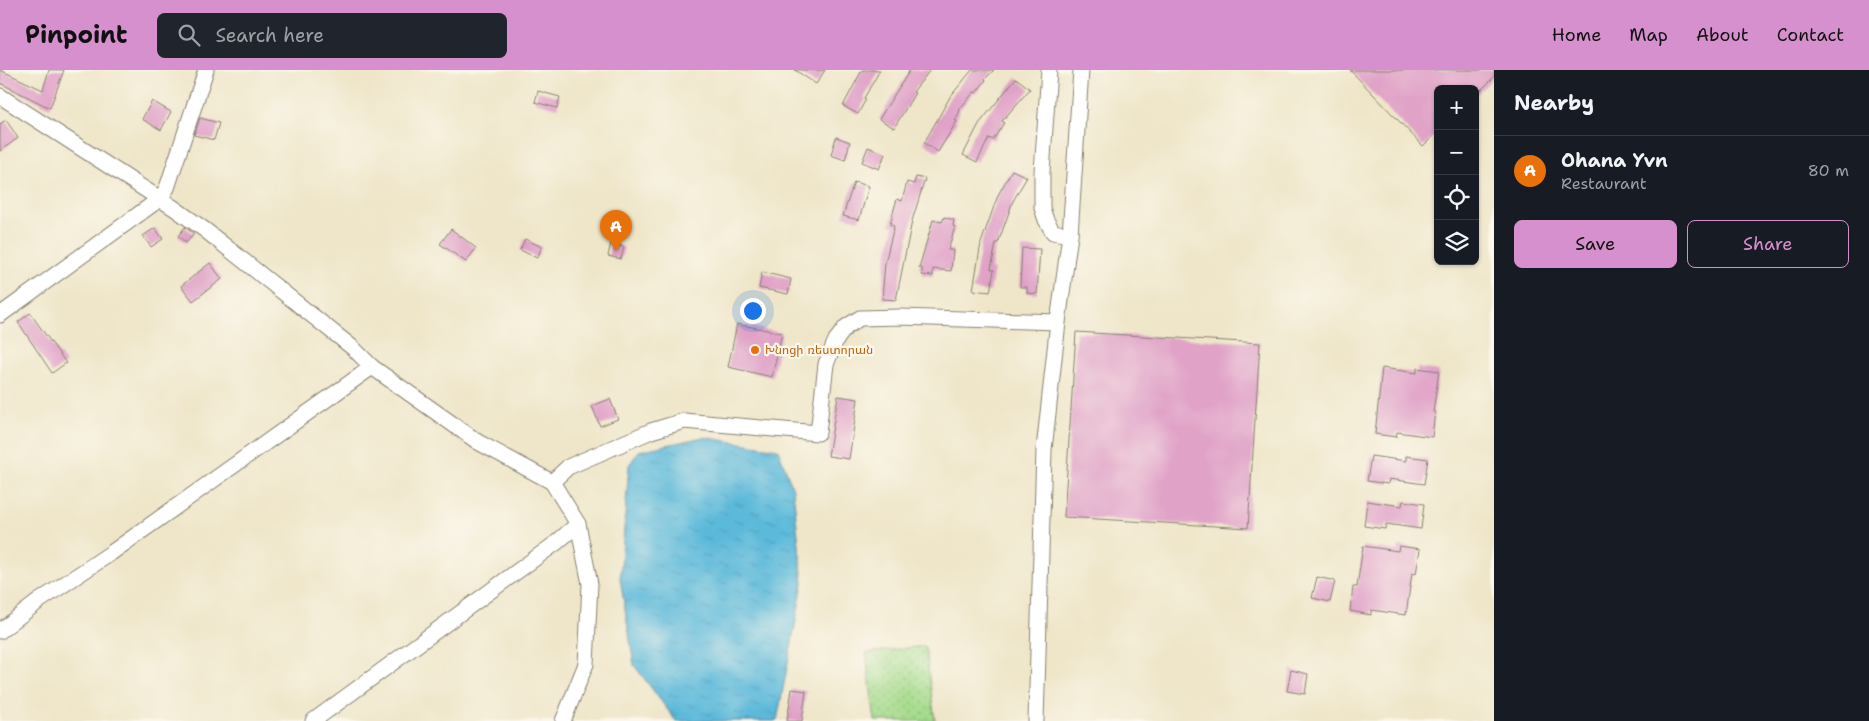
<!DOCTYPE html>
<html lang="en">
<head>
<meta charset="utf-8">
<style>
	body { margin:0; font-family:"Shantell Sans","Noto Sans Armenian",sans-serif; background:#20242c; color:#f1f3f6 }
	.controls { position:absolute; right:15px; top:15px; display:grid; overflow:hidden; border-radius:8px; box-shadow:0 1px 4px #0004 }
	.controls button { width:45px; height:45px; display:grid; place-items:center; padding:0; border:0; border-bottom:1px solid #363941; background:#171b24; color:#f1f3f6; font:25px sans-serif }
	.you { position:absolute; left:752px; top:240px; width:18px; height:18px; margin:-12px; border:4px solid #fff; border-radius:50%; background:#1a73e8; box-shadow:0 0 0 8px #1a73e833 }
	.badge { display:grid; place-items:center; width:32px; height:32px; border-radius:50%; background:#d690ce; color:#fff; font-size:16px; font-weight:700 }
	.pin { position:absolute; translate:-50% -41px; filter:drop-shadow(0 1px 2px #0008) }
	.pin::after { content:''; position:absolute; top:26px; width:18px; height:15px; background:inherit; clip-path:polygon(0 0,100% 0,50% 100%) }
	.list { margin:0; padding:0; list-style:none }
	h2 { display:flex; justify-content:space-between; align-items:center; height:65px; margin:0; padding:0 20px; font-size:21px }
	h2 small { font-size:16px; font-weight:400; color:#9ea1a6 }
	.list li { display:grid; grid-template-columns:32px 1fr auto; gap:15px; align-items:center; box-sizing:border-box; height:70px; padding:0 20px; border-top:1px solid #363941 }
	.list b { display:block; font-size:19px; white-space:nowrap }
	.list p { margin:0; font-size:16px; white-space:nowrap; color:#9ea1a6 }
	.list em { font-size:16px; font-style:normal; color:#9ea1a6 }
	.actions { display:flex; gap:10px; padding:15px 20px }
	.actions a { flex:1; padding:11px 0; border:1px solid #d690ce; border-radius:8px; text-align:center; font-size:18px; color:#d690ce }
	.actions .main { background:#d690ce; color:#111 }
	.icon { flex:none; width:28px; height:28px; fill:none; stroke:currentColor; stroke-width:2; stroke-linecap:round; stroke-linejoin:round }
	.map { position:relative; flex:none; width:1494px; height:651px; overflow:hidden }
	header { display:flex; align-items:center; gap:30px; box-sizing:border-box; height:70px; padding:0 25px; background:#d690ce; color:#111 }
	header strong { font-size:24px }
	nav { display:flex; gap:28px; margin-inline-start:auto; font-size:18px }
	.search { width:350px; height:45px; background:#20242c; display:flex; align-items:center; gap:12px; box-sizing:border-box; padding:0 18px; border-radius:8px; color:#9ea1a6; font-size:19px }
	main { display:flex }
	aside { flex:1; background:#171b24 }
	.map>svg:first-child { display:block }
	.green { fill:url(#green-dots); stroke:#607c54 }
	.water { fill:url(#water-ripples); stroke:#3c6a7b }
	.building { fill:#e0a2c7 }
	.lines { fill:none; stroke-linecap:round; stroke-linejoin:round }
	.minor-casing { stroke:#868172; stroke-width:17 }
	.minor { stroke:#fff; stroke-width:15 }
	.food-dot { fill:#e8710a; stroke:#fbf7ec; stroke-width:2 }
	.labels { text-anchor:middle; stroke-width:4.5; stroke-linejoin:round; paint-order:stroke }
	.food-label { font-size:12px; fill:#c56008; stroke:#fbf7ec; text-anchor:start }
</style>
</head>
<body>
<header>
<strong>Pinpoint</strong>
<div class="search"><svg class="icon" aria-label="search" viewBox="0 0 24 24"><circle cx="10" cy="10" r="6"/><path d="M15 15l6 6"/></svg>Search here</div>
<nav><a>Home</a><a>Map</a><a>About</a><a>Contact</a></nav>
</header>
<main>
<div class="map">
<svg width="1494" height="651" viewBox="0 0 1494 651">
	<defs>
		<pattern id="green-dots" width="8" height="8" patternUnits="userSpaceOnUse" patternTransform="scale(1.25)"><rect width="8" height="8" fill="#a5db8c"/><path d="M2 2h.1M6 6h.1" fill="none" stroke="#8dbb78" stroke-width="1.8" stroke-linecap="round"/></pattern>
		<pattern id="water-ripples" width="26" height="14" patternUnits="userSpaceOnUse" patternTransform="scale(1.25)"><rect width="26" height="14" fill="#5cb9da"/><path d="M2 4q2-2 4 0t4 0M15 11q2-2 4 0t4 0" fill="none" stroke="#4f9eba"/></pattern>
	</defs>
	<rect width="100%" height="100%" fill="#fbf7ec"/>
	<filter id="ink" filterUnits="userSpaceOnUse"><feTurbulence type="fractalNoise" baseFrequency=".02" numOctaves="2"/><feDisplacementMap in="SourceGraphic" scale="10" xChannelSelector="R" yChannelSelector="G"/><feConvolveMatrix kernelMatrix="1 2 1 2 8 2 1 2 1" color-interpolation-filters="sRGB"/></filter>
	<filter id="wash" filterUnits="userSpaceOnUse"><feTurbulence type="fractalNoise" baseFrequency=".0096" numOctaves="4" result="noise"/><feDisplacementMap in="SourceGraphic" scale="20" xChannelSelector="R" yChannelSelector="G"/><feGaussianBlur stdDeviation="1.12" result="paint"/><feColorMatrix in="noise" values="0 0 0 0 0 0 0 0 0 0 0 0 0 0 0 0 0 1.4 0 .05"/><feComposite in="paint" operator="in"/></filter>
	<g filter="url(#wash)">
		<rect width="100%" height="100%" fill="#efe6c9"/>
		<!-- green -->
		<path class="green" d="M 925,576 L 935,651 L 875,651 L 866,583 Z"/>
		<!-- water -->
		<path class="water" d="M 703,367 L 778,379 L 793,419 L 803,513 L 777,651 L 676,651 L 634,595 L 620,509 L 629,395 L 639,381 Z"/>
		<g id="blocks">
			<!-- building -->
			<g class="building">
				<path d="M 0,0 L 43,20 L 49,0 L 64,0 L 50,38 L 0,13 Z"/>
				<path d="M 795,0 L 825,0 L 816,14 Z"/>
				<path d="M 862,0 L 880,0 L 864,28 L 866,29 L 858,44 L 843,36 Z"/>
				<path d="M 910,0 L 930,0 L 913,22 L 915,23 L 894,58 L 879,49 Z"/>
				<path d="M 972,0 L 994,0 L 985,9 L 986,10 L 976,23 L 974,22 L 959,40 L 960,41 L 955,50 L 957,51 L 938,82 L 924,73 L 950,27 Z"/>
				<path d="M 1350,0 L 1494,0 L 1494,7 L 1475,26 L 1475,19 L 1438,19 L 1438,62 L 1423,76 Z"/>
				<path d="M 1016,8 L 1030,19 L 1002,51 L 1004,53 L 993,70 L 989,68 L 977,92 L 963,85 L 979,54 Z"/>
				<path d="M 538,21 L 560,27 L 557,38 L 535,32 Z"/>
				<path d="M 152,31 L 171,42 L 161,60 L 142,49 Z"/>
				<path d="M 200,48 L 219,53 L 214,70 L 194,65 Z"/>
				<path d="M 6,50 L 18,68 L 0,81 L 0,54 Z"/>
				<path d="M 836,67 L 850,72 L 845,90 L 831,85 Z"/>
				<path d="M 868,77 L 885,84 L 879,99 L 862,92 Z"/>
				<path d="M 1012,100 L 1027,107 L 1013,131 L 998,173 L 996,173 L 991,199 L 994,200 L 990,222 L 973,220 L 981,173 L 998,125 Z"/>
				<path d="M 916,107 L 925,109 L 912,151 L 896,230 L 882,229 L 885,193 L 894,156 L 890,155 L 894,139 L 897,129 L 902,131 L 907,112 L 914,114 Z"/>
				<path d="M 854,112 L 869,116 L 859,150 L 843,146 Z"/>
				<path d="M 944,147 L 954,150 L 953,156 L 955,157 L 948,180 L 953,180 L 951,201 L 933,199 L 933,206 L 922,205 L 922,198 L 919,198 L 933,150 L 942,152 Z"/>
				<path d="M 185,157 L 194,164 L 186,173 L 178,166 Z"/>
				<path d="M 155,158 L 163,169 L 151,177 L 143,166 Z"/>
				<path d="M 451,159 L 476,178 L 466,192 L 440,174 Z"/>
				<path d="M 525,169 L 542,177 L 537,188 L 520,180 Z"/>
				<path d="M 611,173 L 624,177 L 621,189 L 608,186 Z"/>
				<path d="M 1022,178 L 1040,179 L 1037,224 L 1027,223 L 1027,217 L 1020,217 Z"/>
				<path d="M 210,193 L 222,209 L 193,231 L 181,216 Z"/>
				<path d="M 762,202 L 791,209 L 788,224 L 759,218 Z"/>
				<path d="M 30,243 L 66,293 L 52,303 L 18,252 Z"/>
				<path d="M 737,254 L 782,263 L 772,307 L 728,297 Z"/>
				<path d="M 1076,262 L 1260,273 L 1248,458 L 1064,447 Z"/>
				<path d="M 1382,298 L 1417,303 L 1417,298 L 1439,301 L 1433,342 L 1435,342 L 1432,367 L 1397,362 L 1396,367 L 1375,364 Z"/>
				<path d="M 838,326 L 858,329 L 849,389 L 828,386 Z"/>
				<path d="M 610,329 L 618,349 L 600,356 L 592,336 Z"/>
				<path d="M 1371,386 L 1406,391 L 1406,386 L 1428,389 L 1424,414 L 1389,409 L 1388,414 L 1367,411 Z"/>
				<path d="M 1367,431 L 1402,436 L 1403,431 L 1424,434 L 1421,459 L 1386,454 L 1385,459 L 1364,456 Z"/>
				<path d="M 1363,476 L 1398,481 L 1399,476 L 1420,479 L 1416,504 L 1412,503 L 1406,545 L 1371,540 L 1371,545 L 1350,541 L 1353,517 L 1357,517 Z"/>
				<path d="M 1317,507 L 1335,511 L 1330,532 L 1312,528 Z"/>
				<path d="M 1291,600 L 1308,604 L 1305,624 L 1287,621 Z"/>
				<path d="M 792,619 L 806,621 L 802,651 L 787,651 Z"/>
			</g>
		</g>
	</g>
	<g filter="url(#ink)">
		<use href="#blocks" fill-opacity="0" stroke="#868172" stroke-width="1"/>
		<g class="lines">
			<!-- minor casing -->
			<g class="minor-casing">
				<g id="minor">
					<path d="M 1049,0 L 1042,102 L 1042,138 L 1046,150 L 1053,162 L 1070,165"/>
					<path d="M 0,26 L 174,138 L 205,160 L 353,278 L 372,297 L 478,372 L 552,412 L 578,454 L 590,514 L 586,594 L 563,651"/>
					<path d="M 0,245 L 161,128 L 167,118 L 206,0"/>
					<path d="M 552,412 L 568,397 L 651,361 L 684,351 L 818,363 L 826,294 L 836,270 L 846,257 L 860,248 L 900,247 L 1058,252"/>
					<path d="M 0,561 L 39,531 L 111,483 L 372,297"/>
					<path d="M 313,651 L 556,473 L 578,454"/>
					<path d="M 1036,651 L 1044,380 L 1058,252 L 1070,165 L 1081,0"/>
				</g>
			</g>
			<!-- minor -->
			<use href="#minor" class="minor"/>
		</g>
	</g>
	<!-- markers -->
	<circle class="food-dot" cx="755" cy="280" r="5"/>
	<g class="labels">
		<!-- food labels -->
		<g class="food-label">
			<text x="765" y="284">Խնոցի ռեստորան</text>
		</g>
	</g>
</svg>
<div class="controls">
<button>+</button>
<button>−</button>
<button><svg class="icon" aria-label="locate" viewBox="0 0 24 24"><circle cx="12" cy="12" r="6"/><path d="M12 2v4M12 18v4M2 12h4M18 12h4"/></svg></button>
<button><svg class="icon" aria-label="layers" viewBox="0 0 24 24"><path d="M12 4l9 5-9 5-9-5zM3 14l9 5 9-5"/></svg></button>
</div>
<div class="you"></div>
<div class="pin badge" style="left:616px;top:181px;background:#e8710a">A</div>
</div>
<aside>
<h2>Nearby<small></small></h2>
<ul class="list">
<li><span class="badge" style="background:#e8710a">A</span><div><b>Ohana Yvn</b><p>Restaurant</p></div><em>80 m</em></li>
</ul>
<div class="actions"><a class="main">Save</a><a>Share</a></div>
</aside>
</main>
</body>
</html>
